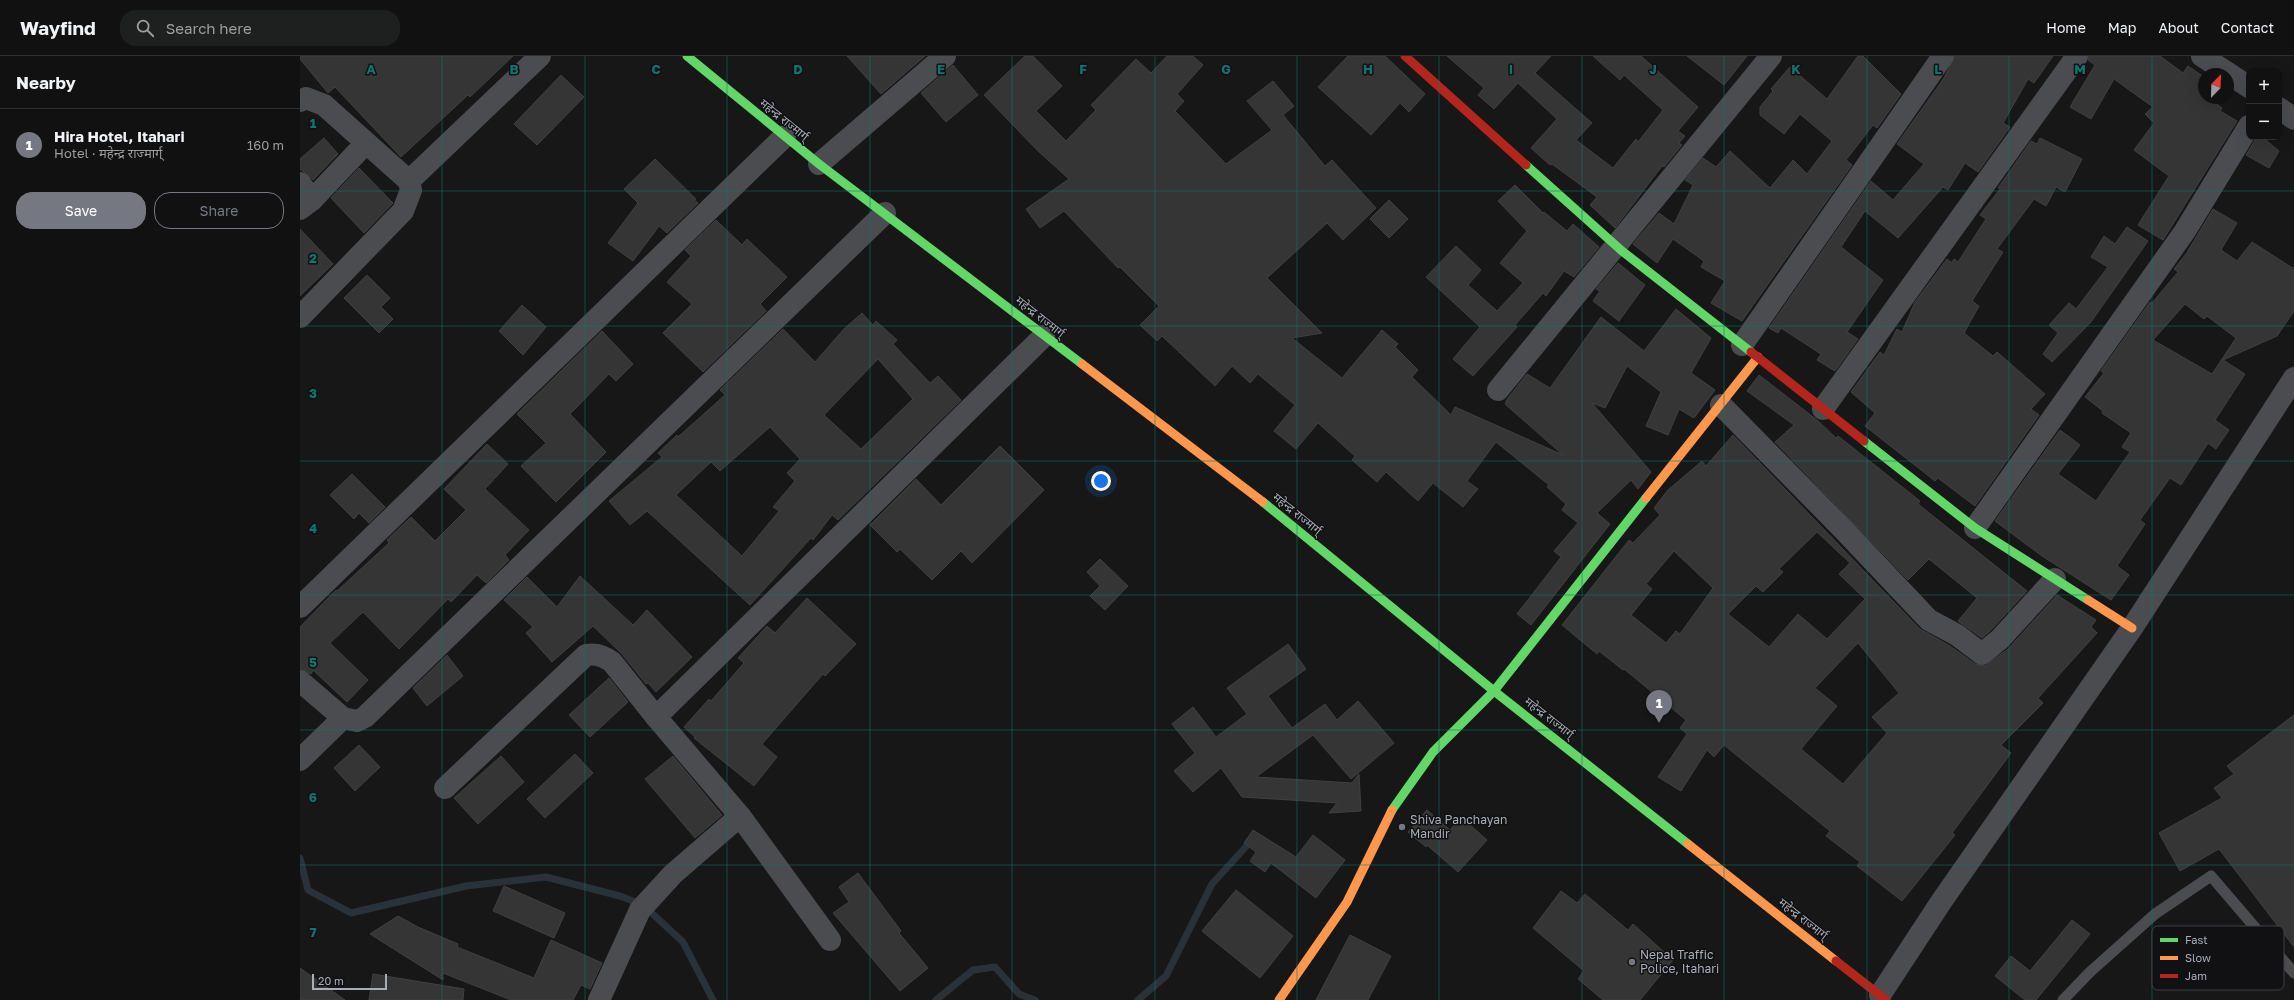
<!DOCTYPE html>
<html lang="en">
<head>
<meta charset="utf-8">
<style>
	body { margin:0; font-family:"Golos Text","Noto Sans Devanagari",sans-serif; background:#1e1f1f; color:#f1f3f6 }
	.controls { position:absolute; right:12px; top:12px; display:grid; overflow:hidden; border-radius:8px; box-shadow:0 4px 16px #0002 }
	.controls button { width:36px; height:36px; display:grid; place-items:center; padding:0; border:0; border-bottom:1px solid #303131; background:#111; color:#f1f3f6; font:20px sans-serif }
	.compass { position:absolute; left:1898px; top:12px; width:36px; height:36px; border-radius:50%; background:#111; box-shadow:0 4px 16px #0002; rotate:23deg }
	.scale { position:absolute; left:12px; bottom:10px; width:75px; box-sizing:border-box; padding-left:4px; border:2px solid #a8adb8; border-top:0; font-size:11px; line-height:14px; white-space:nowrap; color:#a8adb8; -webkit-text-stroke:3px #111113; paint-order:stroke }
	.you { position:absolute; left:801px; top:425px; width:14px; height:14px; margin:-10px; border:3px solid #fff; border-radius:50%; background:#1a73e8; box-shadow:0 0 0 6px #1a73e833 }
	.badge { display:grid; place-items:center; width:26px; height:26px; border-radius:50%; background:#757880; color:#fff; font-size:13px; font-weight:700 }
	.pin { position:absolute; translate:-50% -33px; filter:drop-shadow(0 1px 2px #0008) }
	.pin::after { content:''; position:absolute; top:21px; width:14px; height:12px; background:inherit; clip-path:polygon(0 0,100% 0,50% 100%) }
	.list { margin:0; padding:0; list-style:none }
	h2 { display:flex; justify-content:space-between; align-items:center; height:52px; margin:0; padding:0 16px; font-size:17px }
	h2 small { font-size:13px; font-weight:400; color:#9c9d9f }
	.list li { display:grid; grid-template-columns:26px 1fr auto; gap:12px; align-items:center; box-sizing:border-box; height:72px; padding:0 16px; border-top:1px solid #303131 }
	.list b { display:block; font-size:15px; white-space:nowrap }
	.list p { margin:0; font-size:13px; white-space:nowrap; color:#9c9d9f }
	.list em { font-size:13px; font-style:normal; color:#9c9d9f }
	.actions { display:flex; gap:8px; padding:12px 16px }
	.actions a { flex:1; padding:9px 0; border:1px solid #757880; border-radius:16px; text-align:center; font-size:14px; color:#757880 }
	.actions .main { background:#757880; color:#fff }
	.icon { flex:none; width:22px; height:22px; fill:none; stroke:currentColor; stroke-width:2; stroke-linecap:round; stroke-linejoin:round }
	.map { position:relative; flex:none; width:1994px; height:944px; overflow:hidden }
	header { display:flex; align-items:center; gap:24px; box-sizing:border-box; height:56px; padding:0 20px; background:#111; border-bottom:1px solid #303131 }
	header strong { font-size:19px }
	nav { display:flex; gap:22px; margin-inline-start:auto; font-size:14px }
	.search { width:280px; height:36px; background:#1e1f1f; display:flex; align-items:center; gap:10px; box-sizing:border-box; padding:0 14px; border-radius:16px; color:#9c9d9f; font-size:15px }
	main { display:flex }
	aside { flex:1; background:#111 }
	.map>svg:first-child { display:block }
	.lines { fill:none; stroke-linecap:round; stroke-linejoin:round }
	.stream { stroke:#2a3239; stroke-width:7 }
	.building { fill:#353536; stroke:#3f4043; fill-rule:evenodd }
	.lane { stroke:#4b4c50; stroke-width:11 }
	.street { stroke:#4b4c50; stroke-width:22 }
	.fast { stroke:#63d668; stroke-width:9 }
	.slow { stroke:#ff974d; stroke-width:9 }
	.jam { stroke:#b3261e; stroke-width:9 }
	.grid { fill:none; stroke:#0f766e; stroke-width:1; stroke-opacity:0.55 }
	.poi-dot { fill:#757880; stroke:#111113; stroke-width:1.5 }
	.labels { text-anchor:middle; stroke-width:3; stroke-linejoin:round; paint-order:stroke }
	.street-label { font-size:12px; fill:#a8adb8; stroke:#111113 }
	.poi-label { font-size:12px; fill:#a8adb8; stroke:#111113; text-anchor:start }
	.key { fill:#111113; stroke:#3e4045; stroke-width:1 }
	.key-label { font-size:11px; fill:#a8adb8 }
	.grid-label { font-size:13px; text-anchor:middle; font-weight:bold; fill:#0f766e; stroke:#111113; stroke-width:3; stroke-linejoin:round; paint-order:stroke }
</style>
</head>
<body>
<header>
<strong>Wayfind</strong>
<div class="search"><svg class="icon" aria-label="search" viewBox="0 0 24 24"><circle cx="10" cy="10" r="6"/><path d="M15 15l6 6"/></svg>Search here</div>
<nav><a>Home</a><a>Map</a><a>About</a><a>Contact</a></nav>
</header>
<main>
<aside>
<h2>Nearby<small></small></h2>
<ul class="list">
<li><span class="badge">1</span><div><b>Hira Hotel, Itahari</b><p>Hotel · महेन्द्र राज्मार्ग्</p></div><em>160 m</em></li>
</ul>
<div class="actions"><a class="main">Save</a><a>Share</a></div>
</aside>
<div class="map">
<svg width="1994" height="944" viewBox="0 0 1994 944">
	<rect width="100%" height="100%" fill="#171717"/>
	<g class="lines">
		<!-- stream -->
		<g class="stream">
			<path d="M 0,802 L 8,834 L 51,857 L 166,830 L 246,821 L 320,840 L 343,849 L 383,886 L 413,944"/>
			<path d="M 636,944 L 673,914 L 695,911 L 719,938 L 735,944"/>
			<path d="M 838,944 L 866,920 L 912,828 L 952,784"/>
		</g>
	</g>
	<!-- building -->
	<g class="building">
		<path d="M 0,0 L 213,0 L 170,41 L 168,39 L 101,101 L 35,31 L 28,37 L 0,3 Z"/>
		<path d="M 547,0 L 625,0 L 581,38 Z"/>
		<path d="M 725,0 L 733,0 L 762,30 L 736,55 L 766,85 L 796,54 L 791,49 L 836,3 L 851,17 L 867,0 L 893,0 L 903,9 L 877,38 L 884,45 L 875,55 L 926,108 L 972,74 L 947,45 L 973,25 L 994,50 L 983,59 L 1025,110 L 1032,104 L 1076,152 L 1043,184 L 1027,167 L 967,222 L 1022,277 L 992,282 L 1042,322 L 1082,274 L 1098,288 L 1095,291 L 1118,314 L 1112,321 L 1151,359 L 1155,351 L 1263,399 L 1205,348 L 1208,342 L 1227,318 L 1250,332 L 1301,261 L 1344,295 L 1376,253 L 1411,282 L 1391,317 L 1415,334 L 1394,362 L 1379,353 L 1368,379 L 1346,370 L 1361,336 L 1327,310 L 1305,352 L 1292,347 L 1351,416 L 1338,433 L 1331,424 L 1297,457 L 1310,468 L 1231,569 L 1217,558 L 1261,501 L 1254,495 L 1278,467 L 1262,454 L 1266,448 L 1247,431 L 1249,429 L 1196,386 L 1167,425 L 1178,433 L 1163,451 L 1133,427 L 1118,445 L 1086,416 L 1077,426 L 1052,404 L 1055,400 L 1018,367 L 996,393 L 974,375 L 995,349 L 958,318 L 950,327 L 932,310 L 915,330 L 862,280 L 857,285 L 840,269 L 859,250 L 820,211 L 818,212 L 764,155 L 740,172 L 726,153 L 769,123 L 738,95 L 684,39 Z"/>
		<path d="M 1048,0 L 1085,0 L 1125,38 L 1109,56 L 1100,47 L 1071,79 L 1018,31 Z"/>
		<path d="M 1147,0 L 1251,0 L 1235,17 L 1292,67 L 1276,84 L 1313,112 L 1336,83 L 1338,86 L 1363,54 L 1324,19 L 1320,24 L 1293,0 L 1341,0 L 1398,51 L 1378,75 L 1385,80 L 1379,87 L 1382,89 L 1364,111 L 1362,110 L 1315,172 L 1290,149 L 1297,141 L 1252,108 L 1250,109 L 1231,92 L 1257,63 L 1218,27 L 1194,53 L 1178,39 L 1184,32 Z"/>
		<path d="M 1387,0 L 1447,0 L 1424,29 Z"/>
		<path d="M 1558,0 L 1563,0 L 1601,38 L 1577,72 L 1573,69 L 1546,104 L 1552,109 L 1442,265 L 1411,247 L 1425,225 L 1401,211 L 1404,205 L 1373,183 L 1357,207 L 1333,188 L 1359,157 L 1374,168 L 1393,129 L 1385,124 L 1403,102 L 1416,111 L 1430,95 L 1470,132 L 1493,104 L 1507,118 L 1532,85 L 1500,58 L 1484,78 L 1460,59 L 1460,51 L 1473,35 L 1471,33 L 1490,11 L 1527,43 Z"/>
		<path d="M 1655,0 L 1753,0 L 1734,27 L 1728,23 L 1703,67 L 1710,71 L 1678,116 L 1665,107 L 1648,134 L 1643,131 L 1598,182 L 1565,155 L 1541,191 L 1583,224 L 1547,276 L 1558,283 L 1535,315 L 1517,304 L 1521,298 L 1481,272 L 1478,277 L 1469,272 L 1571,125 L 1593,144 L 1624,108 L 1597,88 L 1644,22 Z"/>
		<path d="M 1789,0 L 1860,0 L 1883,17 L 1888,10 L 1904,21 L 1904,42 L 1908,42 L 1922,52 L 1920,55 L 1937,65 L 1863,184 L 1838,169 L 1869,120 L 1834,94 L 1854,67 L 1845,58 L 1853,51 L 1814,23 L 1791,63 L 1770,51 L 1795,9 L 1788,4 Z"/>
		<path d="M 653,9 L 678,39 L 646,66 L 621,37 Z"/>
		<path d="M 261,19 L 284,41 L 237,89 L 214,68 Z"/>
		<path d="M 1957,81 L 1962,81 L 1979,95 L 1969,112 L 1946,99 Z"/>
		<path d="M 24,82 L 38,98 L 13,124 L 0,113 L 0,103 Z"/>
		<path d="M 1740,82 L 1782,103 L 1765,136 L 1756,131 L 1746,150 L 1734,143 L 1697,193 L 1703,196 L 1672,245 L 1679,250 L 1664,277 L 1693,300 L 1697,296 L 1745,338 L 1731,353 L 1739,359 L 1675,450 L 1638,422 L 1635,425 L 1565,370 L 1575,357 L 1551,336 L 1580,296 L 1584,299 L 1597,273 L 1602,276 L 1615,246 L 1647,203 L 1652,207 L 1654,203 L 1658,206 L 1686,163 L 1680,159 L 1700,133 L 1698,132 L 1731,85 L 1737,88 Z"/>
		<path d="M 355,103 L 396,143 L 394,144 L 398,147 L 367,177 L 359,170 L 333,205 L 308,187 L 338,147 L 324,133 Z"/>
		<path d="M 59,112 L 93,147 L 64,177 L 31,142 Z"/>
		<path d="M 1215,129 L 1243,157 L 1244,156 L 1267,175 L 1273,168 L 1299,191 L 1274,221 L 1264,215 L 1246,240 L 1243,237 L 1215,269 L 1217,271 L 1173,320 L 1153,303 L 1180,271 L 1126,221 L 1156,190 L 1181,214 L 1168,229 L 1197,255 L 1223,227 L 1200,207 L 1227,175 L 1198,145 Z"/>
		<path d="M 1089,144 L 1108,163 L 1089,182 L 1070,163 Z"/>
		<path d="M 1913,153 L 1937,167 L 1921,194 L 1937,205 L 1952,186 L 1994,213 L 1994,255 L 1977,280 L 1923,304 L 1945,318 L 1915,364 L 1929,374 L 1916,393 L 1908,387 L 1881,429 L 1870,422 L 1840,464 L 1845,468 L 1817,510 L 1829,519 L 1811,544 L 1742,500 L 1695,465 L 1760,374 L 1780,389 L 1758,418 L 1796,445 L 1830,396 L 1822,391 L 1831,377 L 1802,357 L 1803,355 L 1785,341 L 1804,317 L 1801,315 L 1850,246 L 1852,247 L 1878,216 L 1874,213 L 1886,198 ZM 1885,248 L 1904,263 L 1907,260 L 1936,282 L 1912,318 L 1853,284 Z"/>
		<path d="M 416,164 L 442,189 L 447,183 L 487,221 L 460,248 L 466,255 L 403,316 L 363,277 L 392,248 L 367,226 L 391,200 L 385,194 Z"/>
		<path d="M 1827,171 L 1848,185 L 1791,266 L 1752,306 L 1743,298 L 1758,277 L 1749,269 L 1769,247 L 1776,253 L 1808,211 L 1791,201 L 1804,180 L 1815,188 Z"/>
		<path d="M 0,173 L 33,208 L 0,240 Z"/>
		<path d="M 1318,207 L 1345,229 L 1319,265 L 1293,245 L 1300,235 L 1296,233 Z"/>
		<path d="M 67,219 L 90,242 L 81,251 L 93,263 L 79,277 L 44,242 Z"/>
		<path d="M 222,249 L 246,271 L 223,299 L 199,275 Z"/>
		<path d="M 562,257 L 573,269 L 576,265 L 597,284 L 593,288 L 630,327 L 638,320 L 661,344 L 538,464 L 532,459 L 513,484 L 511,482 L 450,549 L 347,455 L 330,469 L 309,445 L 362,401 L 358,397 L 377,379 L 378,381 L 425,339 L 420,334 L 483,273 L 515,306 L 544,273 ZM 578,303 L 613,343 L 561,393 L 524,359 ZM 470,371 L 500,403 L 487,417 L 495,425 L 473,451 L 479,455 L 442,500 L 376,439 L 411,406 L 420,415 Z"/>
		<path d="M 302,275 L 333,308 L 316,325 L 309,318 L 270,358 L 306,396 L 256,446 L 221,410 L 246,387 L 217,358 Z"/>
		<path d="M 1459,319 L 1517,364 L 1536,382 L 1538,380 L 1620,445 L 1618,448 L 1727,535 L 1691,574 L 1682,582 L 1658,565 L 1677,542 L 1629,503 L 1608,524 L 1475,386 L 1494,369 L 1447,335 Z"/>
		<path d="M 1433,379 L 1620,573 L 1650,590 L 1675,608 L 1685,610 L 1708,593 L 1757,539 L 1796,564 L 1791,571 L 1797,577 L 1738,642 L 1743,647 L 1701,689 L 1711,697 L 1652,777 L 1655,779 L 1602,845 L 1557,810 L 1560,806 L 1526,780 L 1530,775 L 1424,689 L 1414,701 L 1407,694 L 1381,735 L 1358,721 L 1387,678 L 1380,672 L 1386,664 L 1324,613 L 1323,614 L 1299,595 L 1297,598 L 1262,569 L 1329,484 L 1333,487 L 1360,459 L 1354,452 L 1368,434 L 1402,405 L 1406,410 ZM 1517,476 L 1550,507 L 1539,518 L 1565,543 L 1527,583 L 1498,558 L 1469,591 L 1428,558 L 1456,530 L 1463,536 L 1483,516 L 1479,513 ZM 1374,495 L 1413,532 L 1380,578 L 1376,575 L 1366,587 L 1331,559 L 1352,533 L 1346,528 ZM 1558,587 L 1599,637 L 1572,661 L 1587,677 L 1543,728 L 1501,693 L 1537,650 L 1515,632 Z"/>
		<path d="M 187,388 L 208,408 L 185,433 L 229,474 L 205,499 L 209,504 L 186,527 L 177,519 L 151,546 L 148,543 L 99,593 L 63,556 L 30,587 L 68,624 L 47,646 L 13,614 L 11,618 L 0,613 L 0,571 L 36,534 L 37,535 L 89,487 L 87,484 L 111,461 L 135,485 L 166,454 L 144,433 Z"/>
		<path d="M 700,390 L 744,434 L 672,507 L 661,495 L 632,524 L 600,493 L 597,496 L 570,469 L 616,423 L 641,449 Z"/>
		<path d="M 52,418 L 85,451 L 69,467 L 59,457 L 54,463 L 30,439 Z"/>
		<path d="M 800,503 L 828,530 L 805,554 L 790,540 L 800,530 L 787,516 Z"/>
		<path d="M 280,520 L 333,569 L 347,554 L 392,601 L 356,636 L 348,627 L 346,628 L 322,598 L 293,570 L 252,606 L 226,577 L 233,571 L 204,544 L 227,521 L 257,551 Z"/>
		<path d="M 507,542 L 556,588 L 525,620 L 523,618 L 462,688 L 477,701 L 454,730 L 394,682 L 395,681 L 384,671 L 409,643 L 411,645 L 444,607 L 438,602 L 467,570 L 475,577 Z"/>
		<path d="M 988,588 L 1006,613 L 968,640 L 992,672 L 1025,648 L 1037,664 L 1058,645 L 1094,687 L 1051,723 L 1013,679 L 956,721 L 1052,727 L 1059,718 L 1061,755 L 1029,757 L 1037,747 L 942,741 L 921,712 L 893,736 L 874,715 L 895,697 L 872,668 L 893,651 L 916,681 L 947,658 L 927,632 Z"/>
		<path d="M 147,599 L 163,620 L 127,650 L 113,632 Z"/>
		<path d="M 309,622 L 328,646 L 290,681 L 269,659 Z"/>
		<path d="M 1994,659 L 1994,891 L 1919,793 L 1880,815 L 1859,777 L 1922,742 L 1914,732 L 1934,718 L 1927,710 Z"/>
		<path d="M 59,689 L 80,711 L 55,735 L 34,712 Z"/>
		<path d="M 275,698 L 293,717 L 245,762 L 227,743 Z"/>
		<path d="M 201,700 L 224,726 L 178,768 L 154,742 Z"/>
		<path d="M 373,700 L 422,759 L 395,782 L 345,723 Z"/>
		<path d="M 1127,754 L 1150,774 L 1161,761 L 1187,784 L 1158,816 L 1127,789 L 1126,791 L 1108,776 Z"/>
		<path d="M 953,774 L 996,801 L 1013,779 L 1045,804 L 1016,842 L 971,807 L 965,816 L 950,805 L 956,796 L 944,787 Z"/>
		<path d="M 558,817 L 601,875 L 599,877 L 628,912 L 600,935 L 533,857 L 549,846 L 539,831 Z"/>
		<path d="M 204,830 L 265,857 L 254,882 L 193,855 Z"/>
		<path d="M 936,834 L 993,880 L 960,922 L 902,875 Z"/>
		<path d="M 1261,835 L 1277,847 L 1285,838 L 1328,874 L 1333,868 L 1373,904 L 1340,944 L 1303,944 L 1278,923 L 1284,915 L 1233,872 Z"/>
		<path d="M 98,860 L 118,871 L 158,888 L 157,891 L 234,922 L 251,884 L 302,907 L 290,933 L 281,929 L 273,944 L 211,944 L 143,917 L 143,924 L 70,878 Z"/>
		<path d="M 1772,864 L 1790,878 L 1736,944 L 1725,944 L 1695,920 L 1711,900 L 1730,915 Z"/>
		<path d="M 1050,879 L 1091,900 L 1068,944 L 1016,944 Z"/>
		<path d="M 0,912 L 45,944 L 0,944 Z"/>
		<path d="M 73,918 L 164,933 L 163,944 L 69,944 Z"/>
	</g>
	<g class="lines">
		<!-- lane -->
		<path class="lane" d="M 1763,944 L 1790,916 L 1855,858 L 1911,820 L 1994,917"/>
		<!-- street -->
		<g class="street">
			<path d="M 1902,0 L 1949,31"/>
			<path d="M 0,45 L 6,42 L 24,49 L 109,125 L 111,134 L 103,155 L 0,261"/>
			<path d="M 1979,52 L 1994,63"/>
			<path d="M 519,108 L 645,0"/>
			<path d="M 109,125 L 240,0"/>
			<path d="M 0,127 L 12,144"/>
			<path d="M 0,153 L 12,144 L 66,87"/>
			<path d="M 1442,289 L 1643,0"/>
			<path d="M 1198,334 L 1471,0"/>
			<path d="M 1421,349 L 1542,472 L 1629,564 L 1657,579 L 1682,598 L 1700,583 L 1755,523"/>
			<path d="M 1523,353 L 1777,0"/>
			<path d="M 1675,472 L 1885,175 L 1949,70"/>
			<path d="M 0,551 L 485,80"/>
			<path d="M 0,625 L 43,662 L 57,665 L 65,661 L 585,157"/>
			<path d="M 356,661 L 744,280"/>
			<path d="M 0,704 L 43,662"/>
			<path d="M 145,732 L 286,599 C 296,597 304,600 312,606 L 356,661 L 440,760 L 530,884"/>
			<path d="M 1580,939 L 1641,846 L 1832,572 L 1994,322"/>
			<path d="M 299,944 L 340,854 L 373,818 L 440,760"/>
		</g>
		<!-- fast -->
		<g class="fast">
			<path d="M 387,0 L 519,108 L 782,308"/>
			<path d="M 1226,109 L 1322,195 L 1451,296"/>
			<path d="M 1564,385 L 1675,472 L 1788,544"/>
			<path d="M 963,446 L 1194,635 L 1388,788"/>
			<path d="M 1092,754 L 1133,696 L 1194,635 L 1346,442"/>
		</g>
		<!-- slow -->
		<g class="slow">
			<path d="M 782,308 L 963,446"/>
			<path d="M 1346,442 L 1458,301"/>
			<path d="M 1788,544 L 1832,572"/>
			<path d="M 1388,788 L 1536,905"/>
			<path d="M 979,944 L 1047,846 L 1092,754"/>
		</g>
		<!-- jam -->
		<g class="jam">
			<path d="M 1105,0 L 1226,109"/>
			<path d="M 1451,296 L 1564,385"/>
			<path d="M 1536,905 L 1586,944"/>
		</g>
	</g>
	<!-- grid -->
	<path class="grid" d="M 142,0 L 142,944M 285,0 L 285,944M 427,0 L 427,944M 570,0 L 570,944M 712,0 L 712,944M 855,0 L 855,944M 997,0 L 997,944M 1139,0 L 1139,944M 1282,0 L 1282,944M 1424,0 L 1424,944M 1567,0 L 1567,944M 1709,0 L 1709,944M 1852,0 L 1852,944M 0,135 L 1994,135M 0,270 L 1994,270M 0,405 L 1994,405M 0,539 L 1994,539M 0,674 L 1994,674M 0,809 L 1994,809"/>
	<!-- markers -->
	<g class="poi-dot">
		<circle cx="1102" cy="771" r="4"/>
		<circle cx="1332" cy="906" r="4"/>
	</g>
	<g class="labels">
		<!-- street labels -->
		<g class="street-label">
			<text transform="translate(484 64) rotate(39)" y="4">महेन्द्र राज्मार्ग्</text>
			<text transform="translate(740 261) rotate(38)" y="4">महेन्द्र राज्मार्ग्</text>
			<text transform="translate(997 458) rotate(39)" y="4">महेन्द्र राज्मार्ग्</text>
			<text transform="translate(1249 662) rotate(38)" y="4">महेन्द्र राज्मार्ग्</text>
			<text transform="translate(1503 863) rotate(38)" y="4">महेन्द्र राज्मार्ग्</text>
		</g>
		<!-- poi labels -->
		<g class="poi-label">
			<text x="1110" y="768">Shiva Panchayan<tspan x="1110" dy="14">Mandir</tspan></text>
			<text x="1340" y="903">Nepal Traffic<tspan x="1340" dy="14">Police, Itahari</tspan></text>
		</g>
	</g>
	<!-- legend -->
	<rect x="1852" y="870" width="132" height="64" rx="6" class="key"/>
	<rect x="1860" y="882" width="18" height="4" fill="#63d668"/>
	<rect x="1860" y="900" width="18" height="4" fill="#ff974d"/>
	<rect x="1860" y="918" width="18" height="4" fill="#b3261e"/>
	<g class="key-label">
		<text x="1885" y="888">Fast</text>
		<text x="1885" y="906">Slow</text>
		<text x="1885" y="924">Jam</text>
	</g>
	<g class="grid-label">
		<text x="71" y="18">A</text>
		<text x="214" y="18">B</text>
		<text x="356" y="18">C</text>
		<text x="498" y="18">D</text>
		<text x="641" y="18">E</text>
		<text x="783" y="18">F</text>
		<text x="926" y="18">G</text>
		<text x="1068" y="18">H</text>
		<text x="1211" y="18">I</text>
		<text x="1353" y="18">J</text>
		<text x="1496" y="18">K</text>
		<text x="1638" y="18">L</text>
		<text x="1780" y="18">M</text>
		<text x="13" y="72">1</text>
		<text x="13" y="207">2</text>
		<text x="13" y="342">3</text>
		<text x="13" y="477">4</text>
		<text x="13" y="611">5</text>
		<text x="13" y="746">6</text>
		<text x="13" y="881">7</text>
	</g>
</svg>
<div class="controls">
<button>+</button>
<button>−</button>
</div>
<svg class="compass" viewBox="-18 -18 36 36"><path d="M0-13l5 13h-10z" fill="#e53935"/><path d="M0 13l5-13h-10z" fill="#9c9d9f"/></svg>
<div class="scale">20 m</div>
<div class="you"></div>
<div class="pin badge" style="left:1359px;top:667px">1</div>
</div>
</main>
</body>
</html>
